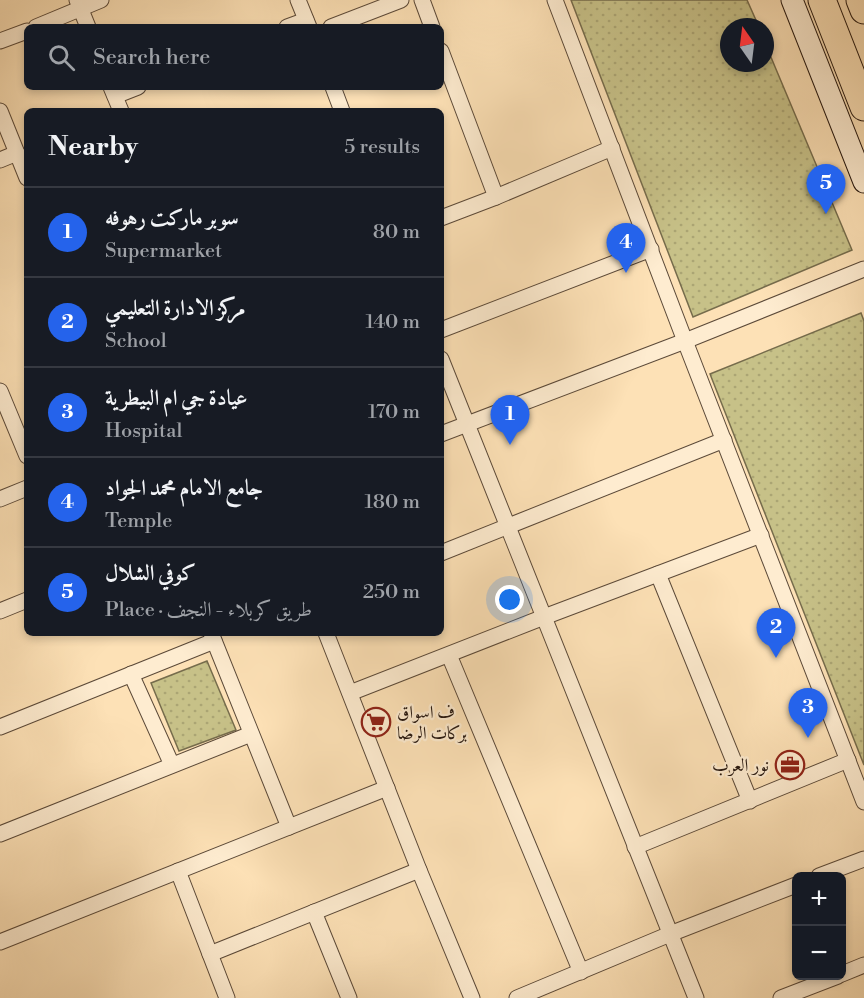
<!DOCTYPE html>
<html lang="en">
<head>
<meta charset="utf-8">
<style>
	body { margin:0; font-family:"Libre Bodoni",Amiri,serif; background:#20242c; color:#f1f3f6 }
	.controls { position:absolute; right:18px; bottom:18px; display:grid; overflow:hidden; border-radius:9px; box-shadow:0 3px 9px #0003 }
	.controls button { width:54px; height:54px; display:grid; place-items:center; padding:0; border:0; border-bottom:2px solid #363941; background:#171b24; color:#f1f3f6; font:30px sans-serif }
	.compass { position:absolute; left:720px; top:18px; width:54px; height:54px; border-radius:50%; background:#171b24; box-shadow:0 3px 9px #0003; rotate:346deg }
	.you { position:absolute; left:510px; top:600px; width:21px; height:21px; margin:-15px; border:4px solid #fff; border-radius:50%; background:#1a73e8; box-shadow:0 0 0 9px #1a73e833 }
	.badge { display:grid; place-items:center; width:39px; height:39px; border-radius:50%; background:#2563eb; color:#fff; font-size:20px; font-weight:700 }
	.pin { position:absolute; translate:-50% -50px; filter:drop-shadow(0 2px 3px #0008) }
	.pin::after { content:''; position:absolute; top:32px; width:21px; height:18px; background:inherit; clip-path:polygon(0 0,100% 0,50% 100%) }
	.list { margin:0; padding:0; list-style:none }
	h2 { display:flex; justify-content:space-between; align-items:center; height:78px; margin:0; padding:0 24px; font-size:26px }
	h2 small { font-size:20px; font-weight:400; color:#9ea1a6 }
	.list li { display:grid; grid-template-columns:39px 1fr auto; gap:18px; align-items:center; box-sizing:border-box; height:90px; padding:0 24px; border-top:2px solid #363941 }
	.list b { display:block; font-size:22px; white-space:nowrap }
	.list p { margin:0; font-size:20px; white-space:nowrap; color:#9ea1a6 }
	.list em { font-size:20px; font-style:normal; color:#9ea1a6 }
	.icon { flex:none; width:33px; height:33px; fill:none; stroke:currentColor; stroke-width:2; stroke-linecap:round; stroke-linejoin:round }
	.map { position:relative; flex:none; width:864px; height:998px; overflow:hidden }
	.search { position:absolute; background:#171b24; box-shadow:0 3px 9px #0003; left:24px; top:24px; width:420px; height:66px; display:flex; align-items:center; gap:15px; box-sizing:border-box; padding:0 21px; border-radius:9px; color:#9ea1a6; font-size:22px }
	.panel { position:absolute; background:#171b24; box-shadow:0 3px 9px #0003; left:24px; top:108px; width:420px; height:528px; border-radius:9px }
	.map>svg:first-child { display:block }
	.grass { fill:url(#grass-dots); stroke:#766c4c; stroke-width:1.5 }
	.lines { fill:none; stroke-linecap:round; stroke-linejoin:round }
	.street-casing { stroke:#5c4a39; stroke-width:17 }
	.secondary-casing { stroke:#26170f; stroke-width:23 }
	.highway-casing { stroke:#26170f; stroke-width:29 }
	.street { stroke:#feecd0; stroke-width:15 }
	.secondary { stroke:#feecd0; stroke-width:21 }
	.highway { stroke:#fde1b6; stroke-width:27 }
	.labels { text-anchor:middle; stroke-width:4.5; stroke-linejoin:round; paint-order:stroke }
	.poi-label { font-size:18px; fill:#26170f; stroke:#feecd0; text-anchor:start }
</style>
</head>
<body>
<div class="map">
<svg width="864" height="998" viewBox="0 0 864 998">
	<defs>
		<pattern id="grass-dots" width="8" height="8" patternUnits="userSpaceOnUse" patternTransform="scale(1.5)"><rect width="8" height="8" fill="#c7c188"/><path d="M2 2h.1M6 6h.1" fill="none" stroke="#aba574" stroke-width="1.8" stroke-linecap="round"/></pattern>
	</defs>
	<rect width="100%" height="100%" fill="#fde1b6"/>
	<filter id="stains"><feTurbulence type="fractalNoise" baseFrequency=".00333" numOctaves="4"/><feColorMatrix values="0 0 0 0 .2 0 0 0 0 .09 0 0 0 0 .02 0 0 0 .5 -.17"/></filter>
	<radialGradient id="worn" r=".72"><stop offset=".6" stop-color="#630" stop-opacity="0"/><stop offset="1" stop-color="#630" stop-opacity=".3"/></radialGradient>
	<!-- grass -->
	<g class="grass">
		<path d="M 571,0 L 747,0 L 759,27 L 729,27 L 729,63 L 765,63 L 765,43 L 852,250 L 693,317 Z"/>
		<path d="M 861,313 L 864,321 L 864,765 L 710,374 Z"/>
		<path d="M 207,661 L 236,730 L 179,751 L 151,683 Z"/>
	</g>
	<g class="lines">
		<!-- street casing -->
		<g class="street-casing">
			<g id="street">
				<path d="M 77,0 L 88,27"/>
				<path d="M 298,0 L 309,27"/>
				<path d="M 422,0 L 432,27"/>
				<path d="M 555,0 L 685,341 L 864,802"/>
				<path d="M 36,27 L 101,0"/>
				<path d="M 287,27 L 306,20"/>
				<path d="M 331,27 L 401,0"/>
				<path d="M 0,41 L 27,31"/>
				<path d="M 441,51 L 496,197"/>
				<path d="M 111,87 L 121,111"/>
				<path d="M 333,87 L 342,111"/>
				<path d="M 115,96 L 138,87"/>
				<path d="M 0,111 L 27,178"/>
				<path d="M 0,160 L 17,153"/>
				<path d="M 441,218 L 496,197 L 612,148"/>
				<path d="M 441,330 L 651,249"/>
				<path d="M 441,359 L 696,998"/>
				<path d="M 0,391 L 27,456"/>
				<path d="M 441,434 L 685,341 L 864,269"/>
				<path d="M 0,499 L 27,488"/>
				<path d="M 441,553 L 724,440"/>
				<path d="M 658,574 L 750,801"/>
				<path d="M 0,611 L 27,600"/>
				<path d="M 211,633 L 289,827"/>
				<path d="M 326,633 L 419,870 L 472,998"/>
				<path d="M 449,655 L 581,972"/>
				<path d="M 131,674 L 172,765"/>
				<path d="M 350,693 L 544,617 L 761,535"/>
				<path d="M 0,727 L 214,641"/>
				<path d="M 0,834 L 251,734"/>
				<path d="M 635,847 L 848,760"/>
				<path d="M 178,871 L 227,998"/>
				<path d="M 819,876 L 864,859"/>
				<path d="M 314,912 L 349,998"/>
				<path d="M 0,942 L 387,788"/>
				<path d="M 210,954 L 419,870"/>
				<path d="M 842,974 L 864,965"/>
				<path d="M 517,998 L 670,934 L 796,885"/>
				<path d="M 781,998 L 838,976"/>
			</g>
		</g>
		<!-- secondary casing -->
		<g class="secondary-casing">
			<path id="secondary" d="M 792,0 L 864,182"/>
		</g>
		<!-- highway casing -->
		<g class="highway-casing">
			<g id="highway">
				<path d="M 822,0 L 864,107"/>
				<path d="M 860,0 L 864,10"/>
			</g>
		</g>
		<!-- street -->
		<use href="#street" class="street"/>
		<!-- secondary -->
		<use href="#secondary" class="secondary"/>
		<!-- highway -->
		<use href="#highway" class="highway"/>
	</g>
	<!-- icons -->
	<defs>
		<g id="supermarket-ring" transform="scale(1.5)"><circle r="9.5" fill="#feecd0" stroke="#8f2418" stroke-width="1.5"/><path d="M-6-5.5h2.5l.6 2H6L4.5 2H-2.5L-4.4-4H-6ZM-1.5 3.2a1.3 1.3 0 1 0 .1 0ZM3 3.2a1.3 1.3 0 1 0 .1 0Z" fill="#8f2418"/></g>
		<g id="office-ring" transform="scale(1.5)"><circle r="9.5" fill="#feecd0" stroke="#8f2418" stroke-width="1.5"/><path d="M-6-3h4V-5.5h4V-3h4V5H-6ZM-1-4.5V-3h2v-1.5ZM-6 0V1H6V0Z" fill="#8f2418"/></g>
	</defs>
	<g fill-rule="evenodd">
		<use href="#supermarket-ring" x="376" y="722"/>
		<use href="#office-ring" x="790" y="765"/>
	</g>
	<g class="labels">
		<!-- poi labels -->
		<g class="poi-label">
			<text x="397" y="718">ف اسواق<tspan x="397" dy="21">بركات الرضا</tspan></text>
			<text x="769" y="771" text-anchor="end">نور العرب</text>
		</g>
	</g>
	<rect width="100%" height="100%" filter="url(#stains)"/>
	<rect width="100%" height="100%" fill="url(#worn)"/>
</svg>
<div class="controls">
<button>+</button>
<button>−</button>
</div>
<svg class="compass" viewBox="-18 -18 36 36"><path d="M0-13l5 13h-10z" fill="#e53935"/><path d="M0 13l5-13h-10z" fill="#9ea1a6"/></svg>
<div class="you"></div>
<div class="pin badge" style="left:510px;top:445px">1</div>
<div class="pin badge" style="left:776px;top:658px">2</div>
<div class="pin badge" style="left:808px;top:738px">3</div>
<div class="pin badge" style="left:626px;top:273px">4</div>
<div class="pin badge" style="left:826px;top:214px">5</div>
<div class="search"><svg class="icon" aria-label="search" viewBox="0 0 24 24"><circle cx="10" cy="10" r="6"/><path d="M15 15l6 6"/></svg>Search here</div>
<section class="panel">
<h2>Nearby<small>5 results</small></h2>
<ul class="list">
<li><span class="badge">1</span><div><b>سوبر ماركت رهوفه</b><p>Supermarket</p></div><em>80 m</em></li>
<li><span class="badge">2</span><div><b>مركز الادارة التعليمي</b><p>School</p></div><em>140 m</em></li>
<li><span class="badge">3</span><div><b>عيادة جي ام البيطرية</b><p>Hospital</p></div><em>170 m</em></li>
<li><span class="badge">4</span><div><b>جامع الامام محمد الجواد</b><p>Temple</p></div><em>180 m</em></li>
<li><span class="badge">5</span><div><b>كوفي الشلال</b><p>Place · طريق کربلاء - النجف</p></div><em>250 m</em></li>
</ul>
</section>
</div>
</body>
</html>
